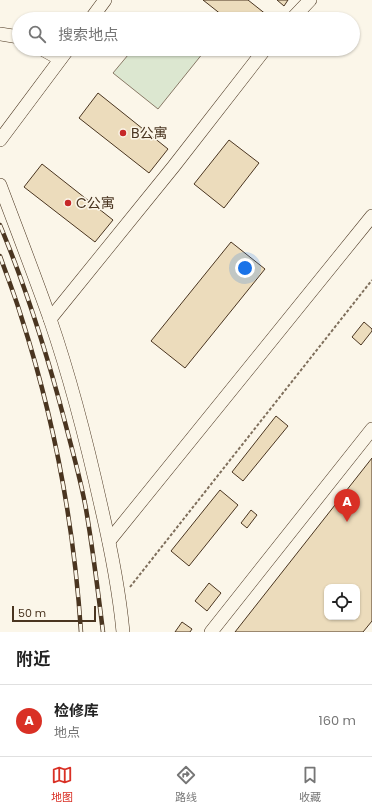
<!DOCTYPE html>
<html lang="zh">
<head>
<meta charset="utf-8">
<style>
	body { margin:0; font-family:Poppins,"Noto Sans SC",sans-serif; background:#f2f2f2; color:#222 }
	.controls { position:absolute; right:12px; bottom:12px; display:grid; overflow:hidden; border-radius:8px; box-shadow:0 1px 3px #0004 }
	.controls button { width:36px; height:36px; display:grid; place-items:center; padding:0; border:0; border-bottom:1px solid #e0e0e0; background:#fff; color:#222; font:20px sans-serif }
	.scale { position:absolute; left:12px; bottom:10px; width:84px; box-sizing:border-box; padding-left:4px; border:2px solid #4a3520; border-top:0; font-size:11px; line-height:14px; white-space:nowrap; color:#4a3520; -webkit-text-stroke:3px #fbf6e9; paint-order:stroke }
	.you { position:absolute; left:245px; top:268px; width:14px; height:14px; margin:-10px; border:3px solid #fff; border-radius:50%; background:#1a73e8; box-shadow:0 0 0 6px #1a73e833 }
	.badge { display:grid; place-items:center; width:26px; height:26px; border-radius:50%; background:#d93025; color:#fff; font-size:13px; font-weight:700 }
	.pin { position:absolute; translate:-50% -33px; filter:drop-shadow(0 1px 2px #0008) }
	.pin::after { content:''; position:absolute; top:21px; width:14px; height:12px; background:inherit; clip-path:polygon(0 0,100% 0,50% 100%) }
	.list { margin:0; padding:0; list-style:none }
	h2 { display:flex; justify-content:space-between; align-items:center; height:52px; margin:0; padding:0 16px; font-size:17px }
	h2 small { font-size:13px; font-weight:400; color:#767676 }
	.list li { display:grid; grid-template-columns:26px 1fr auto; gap:12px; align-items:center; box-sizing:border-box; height:72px; padding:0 16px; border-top:1px solid #e0e0e0 }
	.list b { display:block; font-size:15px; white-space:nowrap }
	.list p { margin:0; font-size:13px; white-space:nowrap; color:#767676 }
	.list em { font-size:13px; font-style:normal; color:#767676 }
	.icon { flex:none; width:22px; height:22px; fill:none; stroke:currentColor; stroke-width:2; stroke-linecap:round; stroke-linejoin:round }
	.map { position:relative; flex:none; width:372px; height:632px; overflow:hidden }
	.search { position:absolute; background:#fff; box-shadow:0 1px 3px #0004; left:12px; right:12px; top:12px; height:44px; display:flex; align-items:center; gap:10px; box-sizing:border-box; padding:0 14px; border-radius:22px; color:#767676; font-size:15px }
	.sheet { height:124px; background:#fff }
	nav { display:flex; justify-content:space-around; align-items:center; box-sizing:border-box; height:56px; border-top:1px solid #e0e0e0; background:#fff; font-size:11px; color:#767676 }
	nav a { display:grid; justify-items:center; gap:2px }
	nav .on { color:#d93025 }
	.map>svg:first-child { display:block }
	.green { fill:#dce7d0; stroke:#887966 }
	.building { fill:#ecdcbc; stroke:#4a3520; fill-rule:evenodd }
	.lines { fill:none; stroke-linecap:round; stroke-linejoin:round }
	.minor-casing { stroke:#4a3520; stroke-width:14 }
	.path { stroke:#7f6f5c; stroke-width:2; stroke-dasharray:3 2; stroke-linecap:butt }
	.minor { stroke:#fbf6e9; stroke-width:13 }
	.rail-casing { stroke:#4a3520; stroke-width:4.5 }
	.rail { stroke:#fbf6e9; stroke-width:3; stroke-dasharray:9; stroke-linecap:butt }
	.poi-dot { fill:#c62828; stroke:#fbf6e9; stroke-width:1.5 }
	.labels { text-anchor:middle; stroke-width:3; stroke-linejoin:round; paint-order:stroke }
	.poi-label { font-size:14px; fill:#4a3520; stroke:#fbf6e9; text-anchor:start }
</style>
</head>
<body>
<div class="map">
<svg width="372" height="632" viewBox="0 0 372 632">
	<rect width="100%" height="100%" fill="#fbf6e9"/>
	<!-- green -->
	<path class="green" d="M 133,49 L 199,49 L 203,53 L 158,109 L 113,73 Z"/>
	<!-- building -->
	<g class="building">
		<path d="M 203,0 L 248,0 L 272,19 L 227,19 Z"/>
		<path d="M 277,0 L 288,0 L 284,6 Z"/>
		<path d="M 98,93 L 168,149 L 149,173 L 79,118 Z"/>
		<path d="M 229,140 L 259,163 L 224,208 L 194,184 Z"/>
		<path d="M 42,164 L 113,220 L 95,242 L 24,187 Z"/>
		<path d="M 231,242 L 265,269 L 185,368 L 151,341 Z"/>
		<path d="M 364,322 L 372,329 L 372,331 L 361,345 L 352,337 Z"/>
		<path d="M 276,416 L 288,426 L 243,481 L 232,472 Z"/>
		<path d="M 372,458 L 372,621 L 363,632 L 235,632 ZM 327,587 L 357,587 L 357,617 L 327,617 Z"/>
		<path d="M 220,490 L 238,505 L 189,566 L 171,551 Z"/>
		<path d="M 251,510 L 257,515 L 247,528 L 241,523 Z"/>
		<path d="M 209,583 L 221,593 L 207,611 L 195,601 Z"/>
		<path d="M 182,622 L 192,629 L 190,632 L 175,632 Z"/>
	</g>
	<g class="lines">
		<!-- minor casing -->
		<g class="minor-casing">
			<g id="minor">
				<path d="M 91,19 L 105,0"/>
				<path d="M 292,19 L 310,0"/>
				<path d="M 0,34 L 19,37"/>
				<path d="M 42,49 L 60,59"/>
				<path d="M 0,140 L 68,49"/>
				<path d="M 0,185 C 17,230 34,274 50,319 C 71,380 87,443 101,506 C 111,549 119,589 123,632"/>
				<path d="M 50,319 L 174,166 L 265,49"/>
				<path d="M 109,541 L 372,216"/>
				<path d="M 211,632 L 372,429"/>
			</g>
		</g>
		<!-- path -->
		<path class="path" d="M 130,587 L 372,280"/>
		<!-- minor -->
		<use href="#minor" class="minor"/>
		<!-- rail casing -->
		<g class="rail-casing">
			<g id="rail">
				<path d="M 0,225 C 27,290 48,357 66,426 C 73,453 81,481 86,509 C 93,550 98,591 103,632"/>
				<path d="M 0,256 C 7,276 15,296 21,316 C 54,418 74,525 81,632"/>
			</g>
		</g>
		<!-- rail -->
		<use href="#rail" class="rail"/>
	</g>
	<!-- markers -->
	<g class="poi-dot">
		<circle cx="123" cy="133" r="4"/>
		<circle cx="68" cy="203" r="4"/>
	</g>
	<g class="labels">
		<!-- poi labels -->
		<g class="poi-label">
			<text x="131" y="138">B公寓</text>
			<text x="76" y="208">C公寓</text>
		</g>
	</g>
</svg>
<div class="controls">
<button><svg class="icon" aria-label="locate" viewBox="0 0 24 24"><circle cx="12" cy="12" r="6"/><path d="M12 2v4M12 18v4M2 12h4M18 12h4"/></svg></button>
</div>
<div class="scale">50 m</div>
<div class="you"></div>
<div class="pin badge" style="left:347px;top:522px">A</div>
<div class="search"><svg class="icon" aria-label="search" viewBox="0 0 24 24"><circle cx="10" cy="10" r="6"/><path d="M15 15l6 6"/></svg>搜索地点</div>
</div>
<section class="sheet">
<h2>附近<small></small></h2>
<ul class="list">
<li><span class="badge">A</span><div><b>检修库</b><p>地点</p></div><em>160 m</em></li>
</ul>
</section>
<nav>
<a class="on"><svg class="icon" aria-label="map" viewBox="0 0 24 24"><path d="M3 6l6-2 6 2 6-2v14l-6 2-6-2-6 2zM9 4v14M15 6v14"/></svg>地图</a>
<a><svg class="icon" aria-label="directions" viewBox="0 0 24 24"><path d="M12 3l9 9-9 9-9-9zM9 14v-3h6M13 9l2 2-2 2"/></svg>路线</a>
<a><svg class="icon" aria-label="saved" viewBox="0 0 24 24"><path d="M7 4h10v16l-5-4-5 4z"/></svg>收藏</a>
</nav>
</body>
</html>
